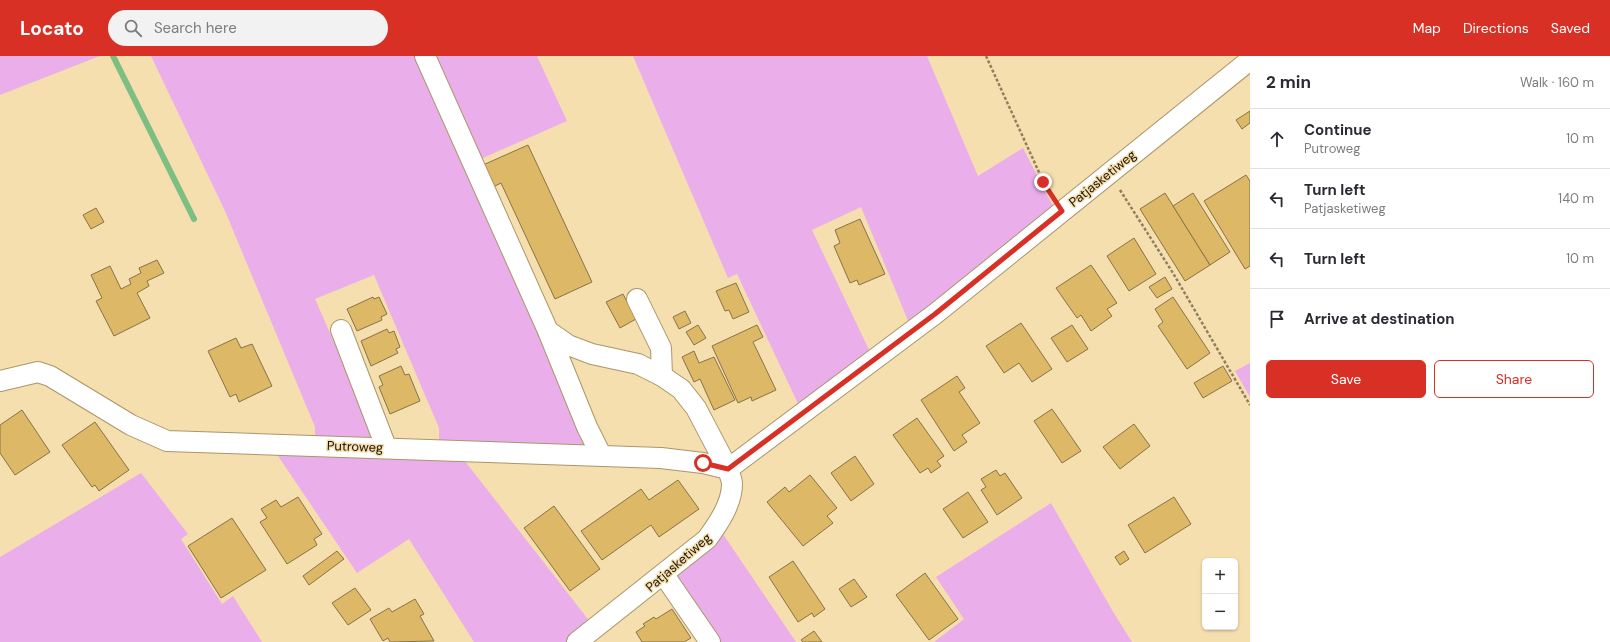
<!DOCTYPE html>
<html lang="en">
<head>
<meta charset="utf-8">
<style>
	body { margin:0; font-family:"DM Sans",sans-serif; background:#f2f2f3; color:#2b2b33 }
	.controls { position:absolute; right:12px; bottom:12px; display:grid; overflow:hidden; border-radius:6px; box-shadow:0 1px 3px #0004 }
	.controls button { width:36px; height:36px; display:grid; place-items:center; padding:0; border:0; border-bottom:1px solid #e1e1e2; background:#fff; color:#2b2b33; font:20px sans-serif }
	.stop { position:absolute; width:12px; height:12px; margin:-9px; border:3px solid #d93025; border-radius:50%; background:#fff }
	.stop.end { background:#d93025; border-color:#fff; box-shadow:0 1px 4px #0008 }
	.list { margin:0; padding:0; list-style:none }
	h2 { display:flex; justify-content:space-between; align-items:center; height:52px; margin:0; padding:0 16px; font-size:17px }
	h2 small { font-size:13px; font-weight:400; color:#7c7c81 }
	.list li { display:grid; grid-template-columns:26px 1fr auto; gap:12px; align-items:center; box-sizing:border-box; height:60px; padding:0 16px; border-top:1px solid #e1e1e2 }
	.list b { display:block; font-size:15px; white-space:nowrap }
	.list p { margin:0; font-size:13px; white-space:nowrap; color:#7c7c81 }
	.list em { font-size:13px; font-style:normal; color:#7c7c81 }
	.actions { display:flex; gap:8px; padding:12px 16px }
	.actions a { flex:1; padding:9px 0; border:1px solid #d93025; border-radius:6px; text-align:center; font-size:14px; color:#d93025 }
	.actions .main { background:#d93025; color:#fff }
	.icon { flex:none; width:22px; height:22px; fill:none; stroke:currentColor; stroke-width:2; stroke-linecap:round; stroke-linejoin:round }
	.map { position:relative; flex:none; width:1250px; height:586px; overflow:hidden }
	header { display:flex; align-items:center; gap:24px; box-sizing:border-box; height:56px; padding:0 20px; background:#d93025; color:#fff }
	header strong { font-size:19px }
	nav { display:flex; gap:22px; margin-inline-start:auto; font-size:14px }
	.search { width:280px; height:36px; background:#f2f2f3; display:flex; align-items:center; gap:10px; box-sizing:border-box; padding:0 14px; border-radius:22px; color:#7c7c81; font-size:15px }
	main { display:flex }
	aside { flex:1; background:#fff }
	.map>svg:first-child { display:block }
	.green { fill:#eaafeb }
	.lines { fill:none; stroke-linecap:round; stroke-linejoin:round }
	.stream { stroke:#7dbe82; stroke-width:6 }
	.building { fill:#dcb867; stroke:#877347 }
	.minor-casing { stroke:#ab9669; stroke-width:22 }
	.path { stroke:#8f7f5e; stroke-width:2.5; stroke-dasharray:3 2; stroke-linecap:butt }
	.minor { stroke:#fff; stroke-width:20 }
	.route { stroke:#d93025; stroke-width:5 }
	.labels { text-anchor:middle; stroke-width:3; stroke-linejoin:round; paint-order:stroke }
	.street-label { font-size:13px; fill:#1d1504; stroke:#f5dfaf }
</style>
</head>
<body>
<header>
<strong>Locato</strong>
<div class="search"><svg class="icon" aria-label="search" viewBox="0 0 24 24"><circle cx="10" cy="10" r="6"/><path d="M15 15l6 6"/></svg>Search here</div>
<nav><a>Map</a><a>Directions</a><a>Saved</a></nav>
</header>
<main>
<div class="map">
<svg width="1250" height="586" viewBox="0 0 1250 586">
	<rect width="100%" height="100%" fill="#f5dfaf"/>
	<!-- green -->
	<g class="green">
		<path d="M 0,0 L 100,0 L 0,39 Z"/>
		<path d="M 151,0 L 537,0 L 567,65 L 467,109 L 593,394 L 439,388 L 439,372 L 374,219 L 315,243 L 373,375 L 373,386 L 315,384 L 315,371 L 225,155 Z"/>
		<path d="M 633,0 L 927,0 L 978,120 L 1023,92 L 1054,152 L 909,267 L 861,151 L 812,174 L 871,298 L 801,354 L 737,218 L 728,222 Z"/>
		<path d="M 1250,307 L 1250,341 L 1235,315 Z"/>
		<path d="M 274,394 L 461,400 L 591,567 L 566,586 L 474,586 L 409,483 L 357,517 Z"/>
		<path d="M 141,417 L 188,478 L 181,483 L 222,548 L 233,540 L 262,586 L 0,586 L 0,501 Z"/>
		<path d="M 1051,447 L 1112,554 L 1132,586 L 934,586 L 964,563 L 936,521 Z"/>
		<path d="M 721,475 L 796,586 L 713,586 L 672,520 C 692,507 709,496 721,475 Z"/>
	</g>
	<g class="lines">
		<!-- stream -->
		<path class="stream" d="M 113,0 L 194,163"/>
	</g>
	<!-- building -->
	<g class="building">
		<path d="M 1250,55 L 1250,67 L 1242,73 L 1236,64 Z"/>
		<path d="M 528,89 L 592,226 L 555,243 L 501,127 L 493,131 L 483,109 Z"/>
		<path d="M 1246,119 L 1250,125 L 1250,210 L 1245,213 L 1204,145 Z"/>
		<path d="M 1165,137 L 1210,209 L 1185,225 L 1140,153 Z"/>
		<path d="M 1193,137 L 1230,196 L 1210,209 L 1173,150 Z"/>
		<path d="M 96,152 L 104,166 L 91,173 L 83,159 Z"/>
		<path d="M 860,163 L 885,218 L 859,229 L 857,224 L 850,227 L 834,190 L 840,187 L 835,174 Z"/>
		<path d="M 1134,182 L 1156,218 L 1129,235 L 1107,200 Z"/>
		<path d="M 157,204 L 164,217 L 147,225 L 149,230 L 137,237 L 150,262 L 114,280 L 96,245 L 102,242 L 91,219 L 110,210 L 121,233 L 131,228 L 129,223 L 141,217 L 139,212 Z"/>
		<path d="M 1091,209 L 1117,247 L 1107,253 L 1112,260 L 1091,275 L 1081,259 L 1077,262 L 1056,232 Z"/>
		<path d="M 1165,221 L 1172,233 L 1157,242 L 1149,231 Z"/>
		<path d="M 736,227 L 749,256 L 733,263 L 729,254 L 725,255 L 716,235 Z"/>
		<path d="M 623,238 L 636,263 L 620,272 L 606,246 Z"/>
		<path d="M 373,241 L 374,243 L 379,241 L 387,258 L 381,261 L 382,264 L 357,275 L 347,253 Z"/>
		<path d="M 1173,241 L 1210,297 L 1187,313 L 1158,270 L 1163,266 L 1155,253 Z"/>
		<path d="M 685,255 L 691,267 L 679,273 L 673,261 Z"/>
		<path d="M 1021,267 L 1052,313 L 1032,326 L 1019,307 L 1004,317 L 986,290 Z"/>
		<path d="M 698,269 L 706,282 L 694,289 L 686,276 Z"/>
		<path d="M 757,269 L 763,281 L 753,286 L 776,334 L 752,345 L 751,341 L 738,347 L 712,290 Z"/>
		<path d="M 1072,269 L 1088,293 L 1067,306 L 1051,282 Z"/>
		<path d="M 387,273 L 389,277 L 394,275 L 400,291 L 396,293 L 398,297 L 371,310 L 361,285 Z"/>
		<path d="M 236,282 L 241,292 L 252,288 L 272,330 L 239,346 L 236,338 L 230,341 L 208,295 Z"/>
		<path d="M 694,295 L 699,307 L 714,301 L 735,344 L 714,354 L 700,323 L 694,326 L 682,301 Z"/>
		<path d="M 401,310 L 405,319 L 409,318 L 420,345 L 390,358 L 379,331 L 383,329 L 379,320 Z"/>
		<path d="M 1223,310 L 1232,325 L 1203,342 L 1194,327 Z"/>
		<path d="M 957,320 L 965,332 L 959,336 L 980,367 L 962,379 L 967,386 L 954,395 L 921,344 Z"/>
		<path d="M 1052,353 L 1081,395 L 1062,407 L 1034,365 Z"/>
		<path d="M 22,354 L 50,396 L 15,419 L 0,397 L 0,369 Z"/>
		<path d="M 917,362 L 944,400 L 937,405 L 941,410 L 931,417 L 928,412 L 920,417 L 893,379 Z"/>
		<path d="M 95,366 L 129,414 L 99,435 L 95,429 L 92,431 L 62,389 Z"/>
		<path d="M 1134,368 L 1150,390 L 1120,413 L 1103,391 Z"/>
		<path d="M 855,400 L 874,428 L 851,445 L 831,417 Z"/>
		<path d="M 996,414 L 1000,420 L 1005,417 L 1022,442 L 997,459 L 981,434 L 986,431 L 981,423 Z"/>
		<path d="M 810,419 L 837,452 L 827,460 L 833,467 L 803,490 L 767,446 L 785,431 L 789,436 Z"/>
		<path d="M 678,424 L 699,453 L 659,481 L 651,469 L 602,504 L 581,475 L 641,433 L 649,444 Z"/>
		<path d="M 968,436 L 988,466 L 963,482 L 943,453 Z"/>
		<path d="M 298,441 L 322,478 L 314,483 L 317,489 L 287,508 L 260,466 L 267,462 L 261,453 L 276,444 L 281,451 Z"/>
		<path d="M 1174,441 L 1191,468 L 1145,497 L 1128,469 Z"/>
		<path d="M 554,450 L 600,513 L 570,535 L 524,472 Z"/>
		<path d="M 232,462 L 266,514 L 221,542 L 188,490 Z"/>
		<path d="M 337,495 L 344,503 L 309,529 L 303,520 Z"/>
		<path d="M 1124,495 L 1129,503 L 1120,509 L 1115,501 Z"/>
		<path d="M 793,505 L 825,553 L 814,561 L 812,557 L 798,566 L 769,521 Z"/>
		<path d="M 925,517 L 958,563 L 929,584 L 896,539 Z"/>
		<path d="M 854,523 L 867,541 L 851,551 L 839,533 Z"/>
		<path d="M 355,532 L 371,554 L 348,569 L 332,547 Z"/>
		<path d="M 415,543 L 424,558 L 420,560 L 434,585 L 390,586 L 388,582 L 383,585 L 370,563 L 389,552 L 392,556 Z"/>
		<path d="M 672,553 L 691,582 L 684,586 L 642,586 L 636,576 L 645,570 L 643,568 L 654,561 L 656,563 Z"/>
		<path d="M 814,575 L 822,586 L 803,586 L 801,584 Z"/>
	</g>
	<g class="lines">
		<!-- minor casing -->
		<g class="minor-casing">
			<g id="minor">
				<path d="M 425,0 L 548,275 L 587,371 L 601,399"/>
				<path d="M 637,243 L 661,292 L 662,320"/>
				<path d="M 341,274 L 386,391"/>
				<path d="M 548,275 L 568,289 L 592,298 L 638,308 L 662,320 L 681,333 L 696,352 L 728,413"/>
				<path d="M 0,325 L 38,316 L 50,320 L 131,369 L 167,385 L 661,402 L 703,407 L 728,413"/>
				<path d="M 664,519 L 710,586"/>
				<path d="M 577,586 L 707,483 C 718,468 732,448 732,428 C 732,423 729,418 728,413 L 935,258 L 1250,4"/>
			</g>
		</g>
		<!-- path -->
		<g class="path">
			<path d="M 986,0 L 1043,125 L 1052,139"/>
			<path d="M 1120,134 L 1173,217 L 1250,349"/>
		</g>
		<!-- minor -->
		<use href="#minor" class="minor"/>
	</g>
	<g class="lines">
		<!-- route -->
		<path class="route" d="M 703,407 L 728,413 L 935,258 L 1062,155 L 1043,126"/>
	</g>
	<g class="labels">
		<!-- street labels -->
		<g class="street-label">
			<text transform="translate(1102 122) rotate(-39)" y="5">Patjasketiweg</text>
			<text transform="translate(355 390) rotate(2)" y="5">Putroweg</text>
			<text transform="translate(678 506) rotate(-41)" y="5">Patjasketiweg</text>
		</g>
	</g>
</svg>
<div class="controls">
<button>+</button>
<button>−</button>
</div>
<div class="stop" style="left:703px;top:407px"></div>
<div class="stop end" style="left:1043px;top:126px"></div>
</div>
<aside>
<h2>2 min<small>Walk · 160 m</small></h2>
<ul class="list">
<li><svg class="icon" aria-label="ahead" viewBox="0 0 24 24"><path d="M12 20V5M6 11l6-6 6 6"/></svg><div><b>Continue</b><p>Putroweg</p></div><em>10 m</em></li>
<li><svg class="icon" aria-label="left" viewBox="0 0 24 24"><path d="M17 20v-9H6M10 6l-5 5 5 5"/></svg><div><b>Turn left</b><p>Patjasketiweg</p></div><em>140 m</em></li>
<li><svg class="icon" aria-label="left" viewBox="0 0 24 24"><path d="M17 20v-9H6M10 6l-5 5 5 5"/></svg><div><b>Turn left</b></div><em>10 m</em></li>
<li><svg class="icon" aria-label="arrive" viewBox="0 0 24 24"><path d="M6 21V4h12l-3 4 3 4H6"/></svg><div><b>Arrive at destination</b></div></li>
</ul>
<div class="actions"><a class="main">Save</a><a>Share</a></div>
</aside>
</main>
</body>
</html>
